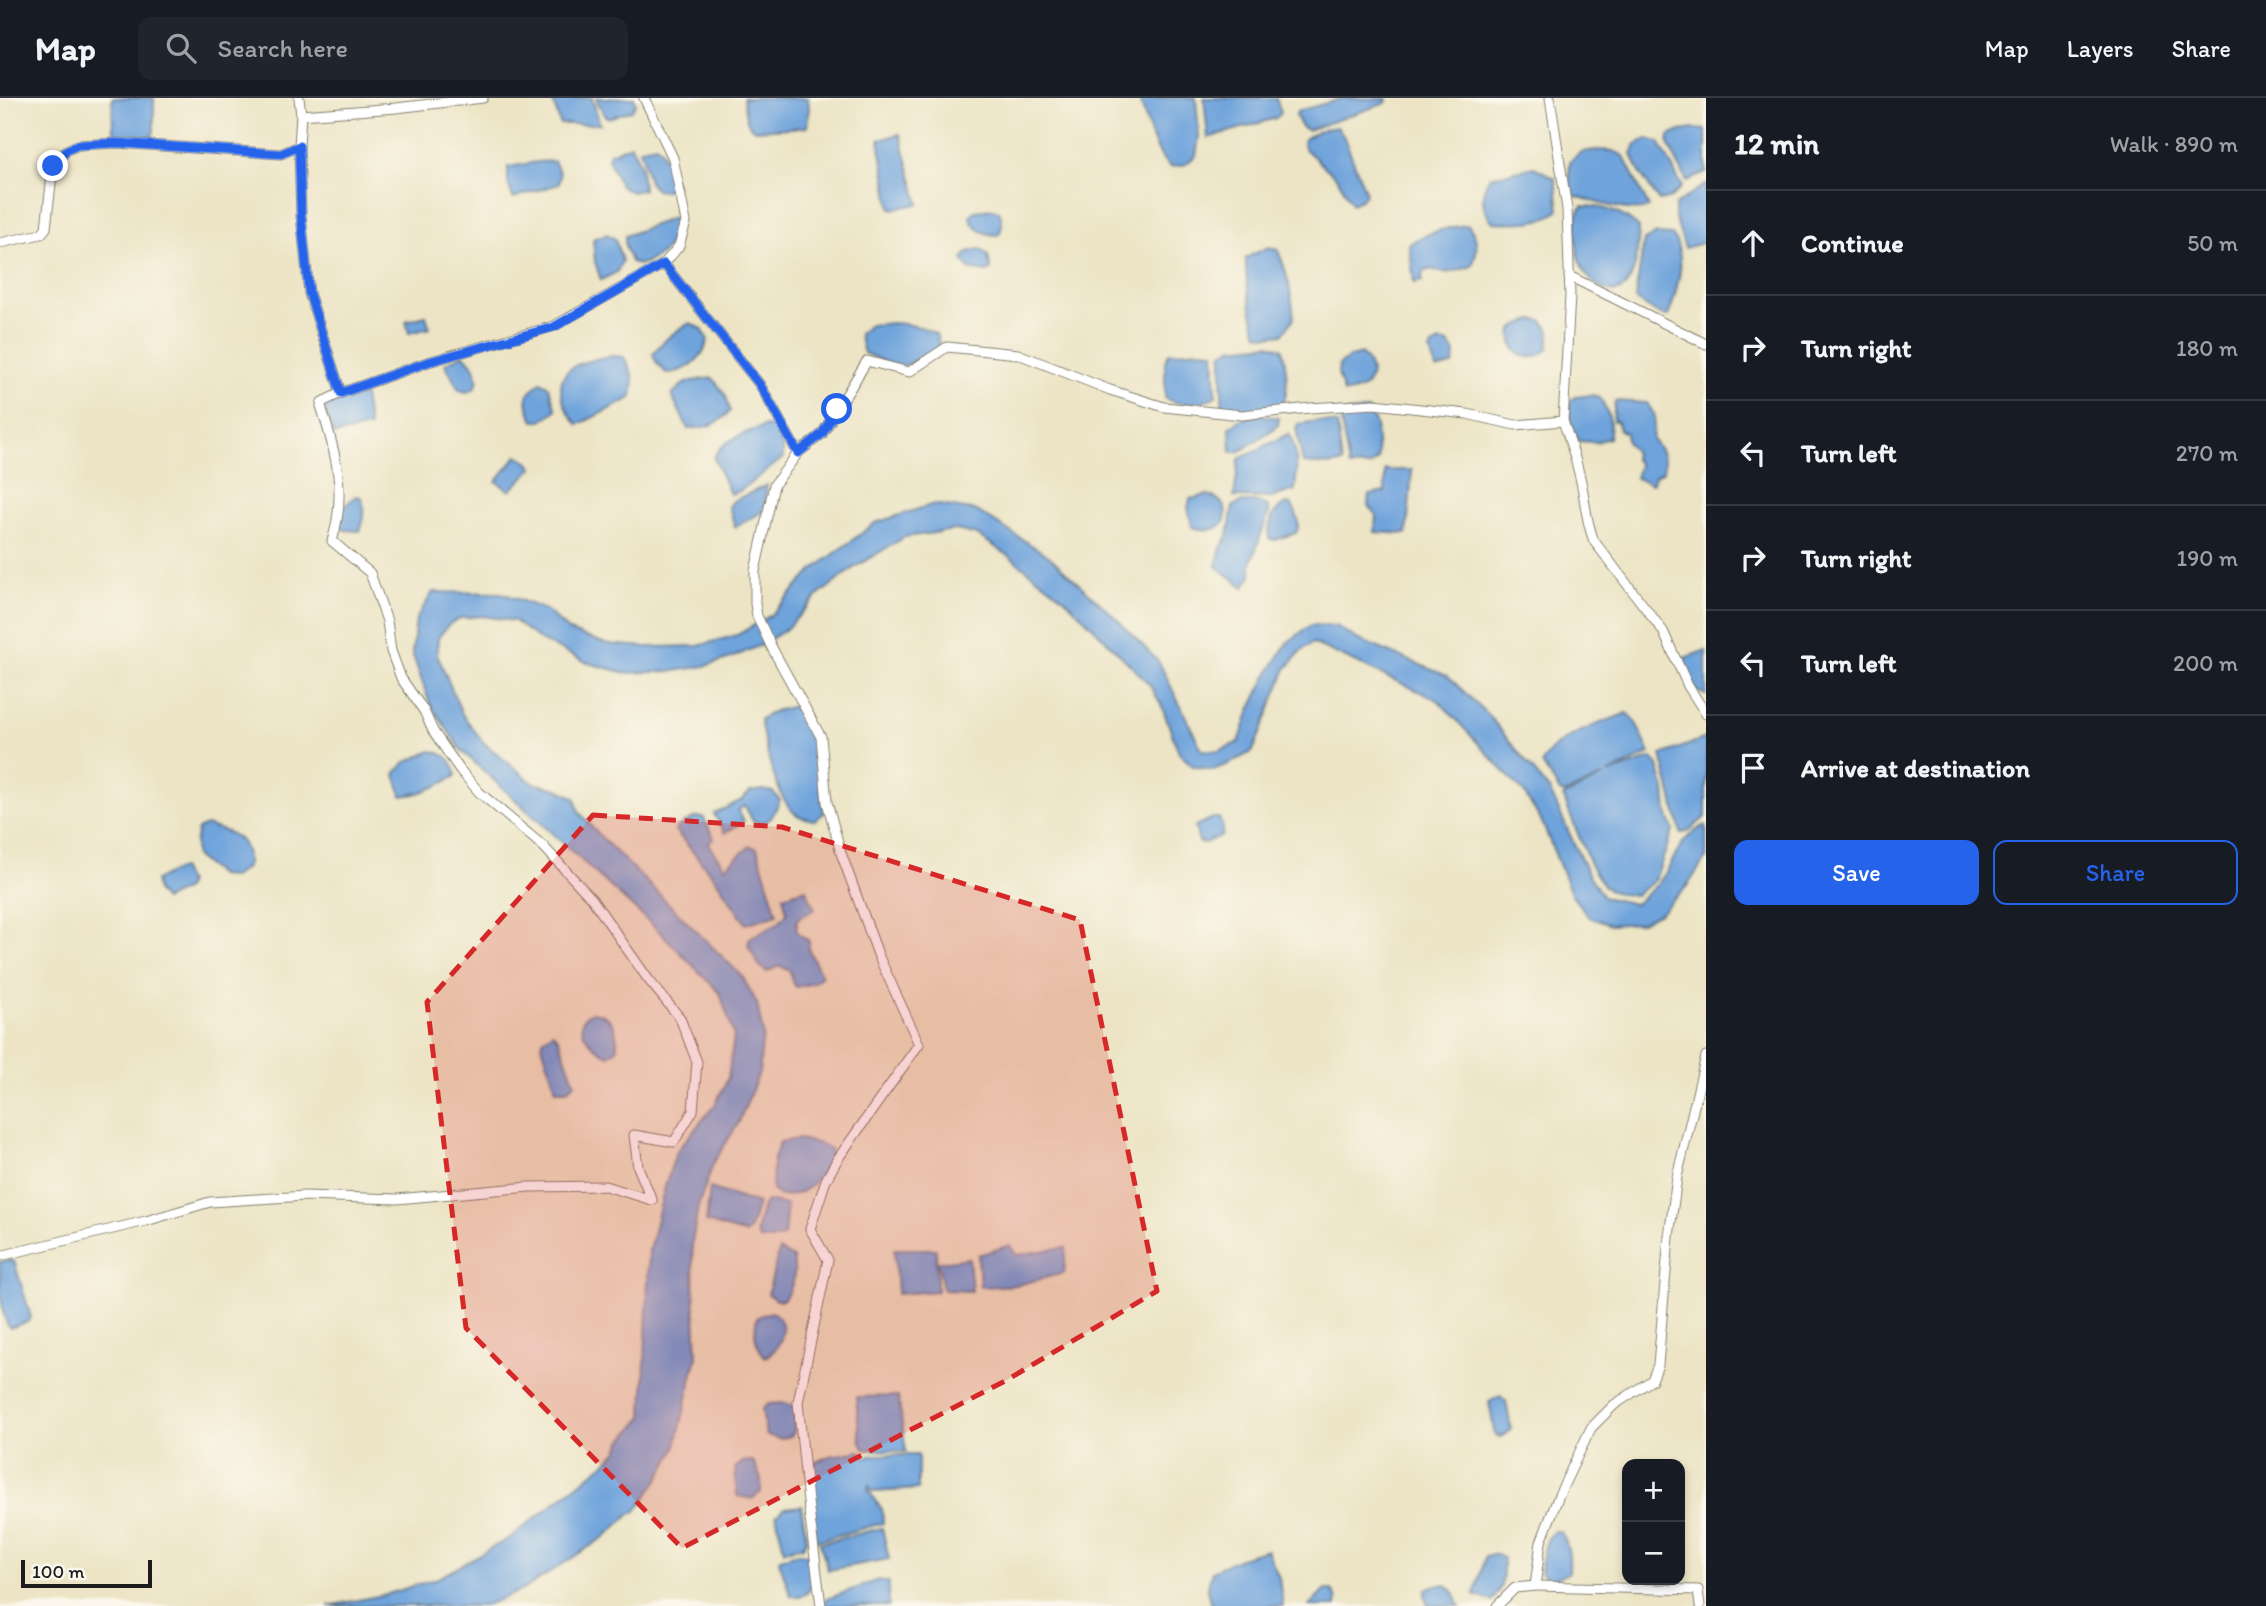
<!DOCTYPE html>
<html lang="en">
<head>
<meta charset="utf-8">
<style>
	body { margin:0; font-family:Itim,sans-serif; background:#20242c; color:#f1f3f6 }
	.controls { position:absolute; right:21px; bottom:21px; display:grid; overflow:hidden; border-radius:14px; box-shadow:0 4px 10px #0003 }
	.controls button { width:63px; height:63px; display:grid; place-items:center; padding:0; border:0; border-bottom:2px solid #363941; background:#171b24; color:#f1f3f6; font:35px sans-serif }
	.scale { position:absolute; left:21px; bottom:18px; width:131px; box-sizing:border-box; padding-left:7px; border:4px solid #1c1c1c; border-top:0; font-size:19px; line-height:24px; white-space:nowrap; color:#1c1c1c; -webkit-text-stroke:5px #fbf7ec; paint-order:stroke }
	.stop { position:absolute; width:21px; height:21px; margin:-16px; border:5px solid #2563eb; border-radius:50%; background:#fff }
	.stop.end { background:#2563eb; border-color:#fff; box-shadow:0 2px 7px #0008 }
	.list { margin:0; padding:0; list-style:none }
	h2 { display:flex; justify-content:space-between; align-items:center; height:91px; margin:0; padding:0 28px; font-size:30px }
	h2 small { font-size:23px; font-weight:400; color:#9ea1a6 }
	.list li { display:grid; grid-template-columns:46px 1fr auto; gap:21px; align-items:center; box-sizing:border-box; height:105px; padding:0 28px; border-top:2px solid #363941 }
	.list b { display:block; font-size:26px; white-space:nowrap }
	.list em { font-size:23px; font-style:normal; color:#9ea1a6 }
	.actions { display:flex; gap:14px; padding:21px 28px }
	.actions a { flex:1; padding:16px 0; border:2px solid #2563eb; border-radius:14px; text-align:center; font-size:24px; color:#2563eb }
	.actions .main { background:#2563eb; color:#fff }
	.icon { flex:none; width:38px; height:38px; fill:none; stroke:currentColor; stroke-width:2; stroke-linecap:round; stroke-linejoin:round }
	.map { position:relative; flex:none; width:1706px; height:1508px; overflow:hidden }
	header { display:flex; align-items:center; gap:42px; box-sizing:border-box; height:98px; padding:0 35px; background:#171b24; border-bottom:2px solid #363941 }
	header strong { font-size:33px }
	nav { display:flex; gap:38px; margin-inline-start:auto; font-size:24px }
	.search { width:490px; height:63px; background:#20242c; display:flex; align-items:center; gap:18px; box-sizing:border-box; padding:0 24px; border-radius:14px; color:#9ea1a6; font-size:26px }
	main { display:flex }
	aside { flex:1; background:#171b24 }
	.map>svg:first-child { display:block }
	.water { fill:#6ea3db; stroke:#45607c; stroke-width:2 }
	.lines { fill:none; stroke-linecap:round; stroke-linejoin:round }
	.minor-casing { stroke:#848070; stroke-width:11 }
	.minor { stroke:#fff; stroke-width:9 }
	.route { stroke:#2563eb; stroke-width:9 }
	.marked { fill:#d62828; fill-opacity:0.2; stroke:#d62828; stroke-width:5; stroke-dasharray:14 9; stroke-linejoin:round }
</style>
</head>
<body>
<header>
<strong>Map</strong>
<div class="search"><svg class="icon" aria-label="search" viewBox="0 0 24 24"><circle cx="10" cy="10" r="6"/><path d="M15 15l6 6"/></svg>Search here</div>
<nav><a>Map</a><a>Layers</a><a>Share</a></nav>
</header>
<main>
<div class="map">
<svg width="1706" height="1508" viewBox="0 0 1706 1508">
	<rect width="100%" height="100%" fill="#fbf7ec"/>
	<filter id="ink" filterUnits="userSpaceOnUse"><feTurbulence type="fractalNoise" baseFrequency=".0143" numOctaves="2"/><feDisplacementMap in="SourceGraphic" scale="14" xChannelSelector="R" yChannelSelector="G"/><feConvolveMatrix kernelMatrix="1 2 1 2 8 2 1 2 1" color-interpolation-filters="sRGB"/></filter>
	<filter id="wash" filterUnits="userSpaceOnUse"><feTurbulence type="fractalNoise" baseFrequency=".00686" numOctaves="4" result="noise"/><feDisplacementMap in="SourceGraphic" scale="28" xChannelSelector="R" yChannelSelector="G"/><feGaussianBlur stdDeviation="1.57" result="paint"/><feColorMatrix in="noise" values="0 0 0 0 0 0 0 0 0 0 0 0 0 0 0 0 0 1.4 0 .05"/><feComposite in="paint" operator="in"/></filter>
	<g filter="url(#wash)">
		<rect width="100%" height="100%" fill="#ece4c4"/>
		<!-- water -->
		<g class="water">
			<path d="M 112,0 L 154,0 L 154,34 L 150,41 L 116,39 L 113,29 Z"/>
			<path d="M 552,0 L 592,0 L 600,26 L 560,26 Z"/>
			<path d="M 596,0 L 634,0 L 636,6 L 632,12 L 609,20 L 605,18 Z"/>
			<path d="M 743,0 L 808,0 L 809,10 L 807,29 L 756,32 C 743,26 746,13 743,0 Z"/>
			<path d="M 1139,0 L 1196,0 L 1199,39 L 1196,58 L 1184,67 L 1170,69 C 1153,54 1147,22 1139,0 Z"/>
			<path d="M 1204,0 L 1276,0 L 1281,15 L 1276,20 L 1208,40 Z"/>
			<path d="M 1345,0 L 1387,1 L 1386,5 L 1308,32 L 1302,30 L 1296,18 L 1297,13 Z"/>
			<path d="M 1337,29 L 1344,39 L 1366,95 L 1361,102 L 1352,106 L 1338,81 L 1304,50 L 1303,43 C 1312,34 1324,30 1337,29 Z"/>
			<path d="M 1694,31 L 1706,32 L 1706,75 L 1687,83 L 1668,46 L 1669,38 L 1680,33 Z"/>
			<path d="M 900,36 L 919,106 L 891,111 L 879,42 Z"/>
			<path d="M 1647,41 L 1659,44 L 1682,88 L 1671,100 L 1659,103 L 1639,73 L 1632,56 L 1636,46 Z"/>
			<path d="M 631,47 L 641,68 L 643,92 L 631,94 L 620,87 L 608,61 L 610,55 Z"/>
			<path d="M 656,47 L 661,51 L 676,88 L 663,93 L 656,92 L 649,84 L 640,50 Z"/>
			<path d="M 1596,52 L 1613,53 L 1623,57 L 1649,109 C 1635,117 1589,103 1573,97 L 1569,78 L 1570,63 L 1581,54 Z"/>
			<path d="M 554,63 L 560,76 L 559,86 L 513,100 L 508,85 L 508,69 L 537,64 Z"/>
			<path d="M 1534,69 L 1555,80 L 1559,112 C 1542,127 1515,125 1493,124 C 1481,112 1480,93 1490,79 Z"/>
			<path d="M 1706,86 L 1706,144 L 1685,150 L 1675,120 L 1675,107 Z"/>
			<path d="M 1583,108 C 1603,108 1624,115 1639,130 C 1638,146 1637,169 1629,183 C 1617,206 1591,187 1583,171 C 1577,160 1576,146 1576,134 C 1576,124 1576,115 1583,108 Z"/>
			<path d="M 993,111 L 999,113 C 1002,121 1004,129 998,137 C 984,136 973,132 970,118 L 975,113 Z"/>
			<path d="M 675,119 C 671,149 669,156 639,167 L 631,164 L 625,148 L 625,138 Z"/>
			<path d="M 1468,127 C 1479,140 1478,153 1472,168 C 1457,173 1446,178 1431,171 L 1423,174 L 1422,183 L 1414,185 L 1409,146 C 1428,134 1446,129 1468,127 Z"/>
			<path d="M 607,136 L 615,141 L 622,163 L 617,174 L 601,182 L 595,164 L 593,141 Z"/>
			<path d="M 1657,136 L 1672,137 C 1689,160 1676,192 1669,218 L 1660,217 L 1635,201 L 1644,142 Z"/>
			<path d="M 1268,149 L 1278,152 C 1287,174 1292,196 1294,220 L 1283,236 L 1266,238 L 1258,236 C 1251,216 1245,181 1246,160 Z"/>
			<path d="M 981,151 L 988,158 L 991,172 L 986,174 L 969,171 L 963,162 C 966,153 972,152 981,151 Z"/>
			<path d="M 426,218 L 430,230 L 409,235 L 406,223 Z"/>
			<path d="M 1533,222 L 1543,223 L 1550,234 L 1548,251 C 1529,268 1508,257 1512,232 L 1520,226 Z"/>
			<path d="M 690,225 L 702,231 L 708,242 C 702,263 688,272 667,276 L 656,264 L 653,256 C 663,242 675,233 690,225 Z"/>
			<path d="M 893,225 C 909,226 923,228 936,236 L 940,248 C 904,272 904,274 864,255 L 859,236 L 870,227 Z"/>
			<path d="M 1440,244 L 1449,246 L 1455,255 L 1453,267 L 1436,271 L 1430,253 L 1432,248 Z"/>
			<path d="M 1269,246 L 1282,250 C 1285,261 1291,295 1282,305 C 1272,316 1236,312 1222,310 L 1222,256 L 1231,250 Z"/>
			<path d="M 1197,252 L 1214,253 L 1216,298 C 1203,306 1178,309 1165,300 L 1165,263 L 1169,255 Z"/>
			<path d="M 463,256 L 473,267 L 478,282 L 475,290 L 467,294 L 459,292 L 445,266 Z"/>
			<path d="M 1361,256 C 1380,275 1369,294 1344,295 L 1338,276 L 1339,267 L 1350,259 Z"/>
			<path d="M 610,258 L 624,259 C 632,275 637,283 631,300 L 578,327 C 565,313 550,283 573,269 C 583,263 598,261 610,258 Z"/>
			<path d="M 713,280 L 726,298 L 730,313 C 718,327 706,330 688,331 L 672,298 C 682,282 695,282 713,280 Z"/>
			<path d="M 541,284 L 549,289 L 556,312 L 542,323 L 534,323 C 525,306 523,295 541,284 Z"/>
			<path d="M 363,292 L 369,329 L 334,337 L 323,305 Z"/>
			<path d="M 1591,297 L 1600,300 C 1608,313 1613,325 1609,340 L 1596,344 L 1578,343 L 1570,322 L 1570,303 L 1576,299 Z"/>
			<path d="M 1615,303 L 1647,305 L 1655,318 L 1652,341 C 1660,351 1667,361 1663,374 L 1655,378 L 1652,386 L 1635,380 L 1639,367 L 1634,360 L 1635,355 L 1627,344 L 1626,335 L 1619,332 L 1617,323 L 1613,323 Z"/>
			<path d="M 1369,312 L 1376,327 L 1378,361 L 1370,368 L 1349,369 L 1340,318 L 1346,314 Z"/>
			<path d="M 1257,316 L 1279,320 L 1278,328 L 1239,354 L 1231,354 L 1230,329 L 1240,322 Z"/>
			<path d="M 1318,323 L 1337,326 L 1342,365 L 1330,367 L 1303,365 L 1296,330 L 1298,326 Z"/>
			<path d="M 766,328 L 774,329 C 781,341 784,347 783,360 L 740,393 L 730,396 L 714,360 C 721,342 749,333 766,328 Z"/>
			<path d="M 1288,336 C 1299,350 1297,375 1295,392 L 1270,400 L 1234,399 L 1239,361 Z"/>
			<path d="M 517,358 L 526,362 L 533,370 L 510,393 L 496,383 Z"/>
			<path d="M 1385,372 L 1412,372 L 1407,436 L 1375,434 L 1376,417 L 1368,406 L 1369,397 L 1385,394 Z"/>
			<path d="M 767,387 L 764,413 L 735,429 L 729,409 L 733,403 Z"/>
			<path d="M 1206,397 C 1235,401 1234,442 1192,429 L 1188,410 L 1190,401 Z"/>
			<path d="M 356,398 L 361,399 C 366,412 365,420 360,433 L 344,432 L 340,427 C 342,413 344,406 356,398 Z"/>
			<path d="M 1242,404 L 1253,404 L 1267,407 L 1269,414 L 1251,465 L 1251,479 L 1244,489 L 1216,468 L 1221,450 L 1228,438 L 1233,408 Z"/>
			<path d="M 934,406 L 977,413 L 1049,458 L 1115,519 L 1159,564 L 1202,652 L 1219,653 L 1239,644 L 1250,612 L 1269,574 L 1287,545 L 1311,527 L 1336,528 L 1357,541 L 1448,578 L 1490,619 L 1550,693 L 1586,772 L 1603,799 L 1635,806 C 1643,798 1654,791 1660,783 C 1677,761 1676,741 1706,727 L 1706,760 L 1687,788 L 1660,815 L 1640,825 L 1610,827 L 1589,819 L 1572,798 L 1542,724 L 1524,695 L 1438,602 L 1313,545 L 1302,552 L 1286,571 L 1253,653 L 1231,665 L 1213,672 L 1193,668 L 1179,655 L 1161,606 L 1149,586 L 1065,501 L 1009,458 L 977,437 L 956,432 L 905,439 L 855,469 L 820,496 L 785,532 L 763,546 L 731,560 L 705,568 L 674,573 L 626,575 L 588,565 L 540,542 L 514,523 L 483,518 L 461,520 L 449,526 L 438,540 L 437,556 L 462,616 L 484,645 L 533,685 L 558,691 L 575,700 L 579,714 L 598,736 L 742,878 L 757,905 L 763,936 L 759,975 L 739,1024 L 713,1066 L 698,1109 L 692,1145 L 697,1258 L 675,1352 L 658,1382 L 636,1413 L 629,1417 L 606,1438 L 524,1491 L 484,1508 L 328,1508 L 388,1496 L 438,1480 L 511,1439 L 603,1367 L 617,1354 L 622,1343 L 643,1319 L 649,1153 L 664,1092 L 676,1054 L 715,1007 L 728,980 L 734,938 L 720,895 L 661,835 L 462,653 L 430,606 L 412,555 L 416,521 L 433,494 L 502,495 L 546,512 L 569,533 L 607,546 L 647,549 L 698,548 L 737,537 L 771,517 L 813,472 L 875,425 Z"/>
			<path d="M 1288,406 L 1292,407 C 1297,416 1301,426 1296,435 L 1275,442 L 1269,441 C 1269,426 1270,411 1288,406 Z"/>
			<path d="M 1706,552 L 1706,597 L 1696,593 L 1685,568 L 1685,560 Z"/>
			<path d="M 795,608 C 825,648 817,671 824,715 L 815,722 C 810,721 803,720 799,718 C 777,707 764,644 760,621 L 775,613 Z"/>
			<path d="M 1627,615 L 1635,623 L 1650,655 L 1608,676 L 1652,660 L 1658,668 L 1665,692 L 1667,714 L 1673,732 L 1655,782 L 1635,797 L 1619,796 L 1604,789 L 1590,766 L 1563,699 L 1604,678 L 1564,696 L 1560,694 L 1542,666 C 1554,638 1600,626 1627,615 Z"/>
			<path d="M 1706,640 L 1706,719 L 1687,734 L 1681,735 L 1661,657 Z"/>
			<path d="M 431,653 C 445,655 455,663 456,678 C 438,688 423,696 402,698 L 395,676 L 404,665 Z"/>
			<path d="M 763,692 L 773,694 L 780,702 L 771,720 L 762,725 L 753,723 L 745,708 L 738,712 L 744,723 L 725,735 L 714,716 L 742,702 L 750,694 Z"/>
			<path d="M 696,719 L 703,719 L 714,740 L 708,746 L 725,769 L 750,748 L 757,750 L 777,816 L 746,826 L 717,783 L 675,732 L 683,725 Z"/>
			<path d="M 1213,720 L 1219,720 L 1223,730 L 1222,737 L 1205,745 L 1199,744 L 1195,728 Z"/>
			<path d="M 206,727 C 231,735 250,738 247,769 L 233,779 L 220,778 L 195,758 L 195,745 L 198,731 Z"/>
			<path d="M 181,770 L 188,784 L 186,791 L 164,802 L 157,794 L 155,782 Z"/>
			<path d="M 806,791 L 815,811 L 797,821 L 797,834 L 809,843 L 809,853 L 822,878 L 813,885 L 796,889 L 791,881 L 790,873 L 780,868 L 766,874 L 758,866 L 748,847 L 750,840 L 778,825 L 787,815 L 783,798 Z"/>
			<path d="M 592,914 C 613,916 618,932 617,951 L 609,957 C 593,952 567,925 592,914 Z"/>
			<path d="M 553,934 L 559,941 L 575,986 L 567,992 L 556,992 L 542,947 L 544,940 Z"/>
			<path d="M 799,1041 L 821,1046 L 830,1051 L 831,1063 C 817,1082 806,1099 780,1098 L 772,1092 L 773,1063 L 780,1044 Z"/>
			<path d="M 710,1090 L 758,1106 L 750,1131 L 746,1136 L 706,1124 Z"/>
			<path d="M 767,1103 L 787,1107 L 784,1138 C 777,1142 767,1143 759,1141 L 756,1135 L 763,1107 Z"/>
			<path d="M 1010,1147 L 1016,1157 L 1066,1149 L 1064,1175 L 1017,1187 L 980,1189 L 978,1157 Z"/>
			<path d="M 894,1151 L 936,1151 L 937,1193 L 897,1196 Z"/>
			<path d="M 779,1152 L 793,1160 C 796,1176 794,1189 783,1202 L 776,1202 L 768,1196 Z"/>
			<path d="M 969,1160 L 972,1193 L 943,1192 L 938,1164 Z"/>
			<path d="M 8,1162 L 14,1163 L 31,1219 L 29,1223 L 10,1230 C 0,1219 0,1182 0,1164 Z"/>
			<path d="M 772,1214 C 791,1225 782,1251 765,1259 C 755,1246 753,1237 757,1220 L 764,1216 Z"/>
			<path d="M 898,1298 L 906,1354 L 864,1351 L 860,1341 L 856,1299 Z"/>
			<path d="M 1500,1298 L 1506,1303 L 1511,1331 C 1506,1337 1503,1340 1495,1338 L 1489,1304 Z"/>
			<path d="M 783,1305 L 795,1308 L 794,1334 L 791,1338 L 780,1341 L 766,1337 L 762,1311 L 768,1306 Z"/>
			<path d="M 860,1353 L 868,1360 L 871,1357 L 918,1357 L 918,1391 L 874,1394 L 870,1391 L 869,1386 L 868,1392 L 882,1411 L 883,1425 L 816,1443 L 811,1409 L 810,1366 L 830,1358 Z"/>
			<path d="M 744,1363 L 753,1363 L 761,1381 L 761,1394 L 752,1401 L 737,1398 L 735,1370 Z"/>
			<path d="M 801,1408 L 807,1441 L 803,1448 L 784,1452 L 776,1417 L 785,1410 Z"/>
			<path d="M 882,1430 L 889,1461 L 828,1472 L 820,1445 Z"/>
			<path d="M 1554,1433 L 1561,1434 C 1569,1447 1570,1459 1569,1474 L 1560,1479 L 1550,1481 L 1541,1475 C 1541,1463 1544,1441 1554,1433 Z"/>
			<path d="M 1267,1452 L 1279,1480 L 1283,1508 L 1212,1508 L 1207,1493 L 1212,1473 L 1240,1460 Z"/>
			<path d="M 798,1455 L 808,1456 C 812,1475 819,1501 791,1498 L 779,1463 L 780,1460 Z"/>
			<path d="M 1496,1456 L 1503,1460 C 1503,1478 1504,1489 1492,1503 L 1474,1497 L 1485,1459 Z"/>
			<path d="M 878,1482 L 889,1484 L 889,1508 L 824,1508 L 824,1502 Z"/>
			<path d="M 1435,1487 L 1446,1487 L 1454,1494 L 1460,1508 L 1428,1508 L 1425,1498 L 1426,1491 Z"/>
			<path d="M 1325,1492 L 1332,1492 L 1337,1501 L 1336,1508 L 1309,1508 Z"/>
		</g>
	</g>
	<g filter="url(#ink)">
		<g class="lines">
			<!-- minor casing -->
			<g class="minor-casing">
				<g id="minor">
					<path d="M 299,0 L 301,17"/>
					<path d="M 644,0 L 673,60 L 686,124 L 679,148 L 664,166 L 760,287 L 798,355"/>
					<path d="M 299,48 L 301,117 L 309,195 L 341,295 L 428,264 L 554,228 L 664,166"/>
					<path d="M 0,145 L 41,136 L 46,130 L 53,68 L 67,52 L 78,47 L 117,45 L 281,56 L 299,48 L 301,17 L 396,10 L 483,0"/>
					<path d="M 1569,178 L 1706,246"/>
					<path d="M 341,295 L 322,304 L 321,308 C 336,355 347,395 332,443 L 370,475 L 387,523 L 391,553 L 401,580 L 424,613 L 433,633 L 460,672 L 480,695 L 544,749 L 592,801 L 648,881 L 680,920 L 697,964 L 693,1013 L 674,1044 L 634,1037 L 638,1069 L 652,1102"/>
					<path d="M 1563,323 C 1571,346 1579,370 1583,394 C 1586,411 1587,426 1594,443 L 1663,533 L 1688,588 L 1706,616"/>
					<path d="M 0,1158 L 146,1123 L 210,1104 L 305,1098 L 397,1101 L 529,1089 L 605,1088 L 652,1102"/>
					<path d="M 1535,1488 L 1698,1492 L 1700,1508"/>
					<path d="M 821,1508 L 808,1404 L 798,1304 L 828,1162 L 810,1131 L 826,1082 L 837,1062 L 919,946 L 879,859 L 841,755 L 827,704 L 821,639 L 772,550 L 757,518 L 755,506 L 755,473 L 774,387 L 798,355 L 822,336 L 867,263 L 909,274 L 947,249 L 1018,256 L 1110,292 L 1164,309 L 1242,317 L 1310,310 L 1374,306 L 1467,316 L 1515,327 L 1563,323 L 1570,198 L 1567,111 L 1550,0"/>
					<path d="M 1497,1508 L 1515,1490 L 1535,1488 L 1541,1444 L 1559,1397 L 1591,1330 L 1614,1307 L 1652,1282 L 1658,1267 L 1669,1139 L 1677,1079 L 1706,958"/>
				</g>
			</g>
			<!-- minor -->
			<use href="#minor" class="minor"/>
		</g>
	</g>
	<g class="lines" filter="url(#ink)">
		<!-- route -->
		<path class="route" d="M 53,68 L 67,52 L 78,47 L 117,45 L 281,56 L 299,48 L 301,117 L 309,195 L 341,295 L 428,264 L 554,229 L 664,166 L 760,287 L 798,355 L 822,336 L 837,311"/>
	</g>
	<!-- marked area -->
	<path class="marked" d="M 593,717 L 782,729 L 1080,822 L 1157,1193 L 1005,1283 L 682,1450 L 466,1230 L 427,904 Z"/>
</svg>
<div class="controls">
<button>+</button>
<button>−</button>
</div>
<div class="scale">100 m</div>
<div class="stop" style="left:837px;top:311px"></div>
<div class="stop end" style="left:53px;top:68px"></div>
</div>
<aside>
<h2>12 min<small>Walk · 890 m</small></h2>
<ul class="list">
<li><svg class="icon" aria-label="ahead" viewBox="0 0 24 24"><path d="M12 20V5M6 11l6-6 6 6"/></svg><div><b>Continue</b></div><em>50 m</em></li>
<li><svg class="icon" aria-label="right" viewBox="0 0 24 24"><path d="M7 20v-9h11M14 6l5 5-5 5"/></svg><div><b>Turn right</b></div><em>180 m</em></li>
<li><svg class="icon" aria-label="left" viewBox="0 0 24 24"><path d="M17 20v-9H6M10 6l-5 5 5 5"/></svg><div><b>Turn left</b></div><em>270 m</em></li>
<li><svg class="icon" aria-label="right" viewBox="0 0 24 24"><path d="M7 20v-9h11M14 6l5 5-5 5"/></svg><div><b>Turn right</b></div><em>190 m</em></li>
<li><svg class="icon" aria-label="left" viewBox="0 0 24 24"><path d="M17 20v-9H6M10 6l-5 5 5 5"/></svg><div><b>Turn left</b></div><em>200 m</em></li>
<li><svg class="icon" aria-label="arrive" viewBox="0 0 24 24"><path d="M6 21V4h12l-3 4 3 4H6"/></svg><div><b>Arrive at destination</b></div></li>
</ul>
<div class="actions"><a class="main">Save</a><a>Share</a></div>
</aside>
</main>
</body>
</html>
